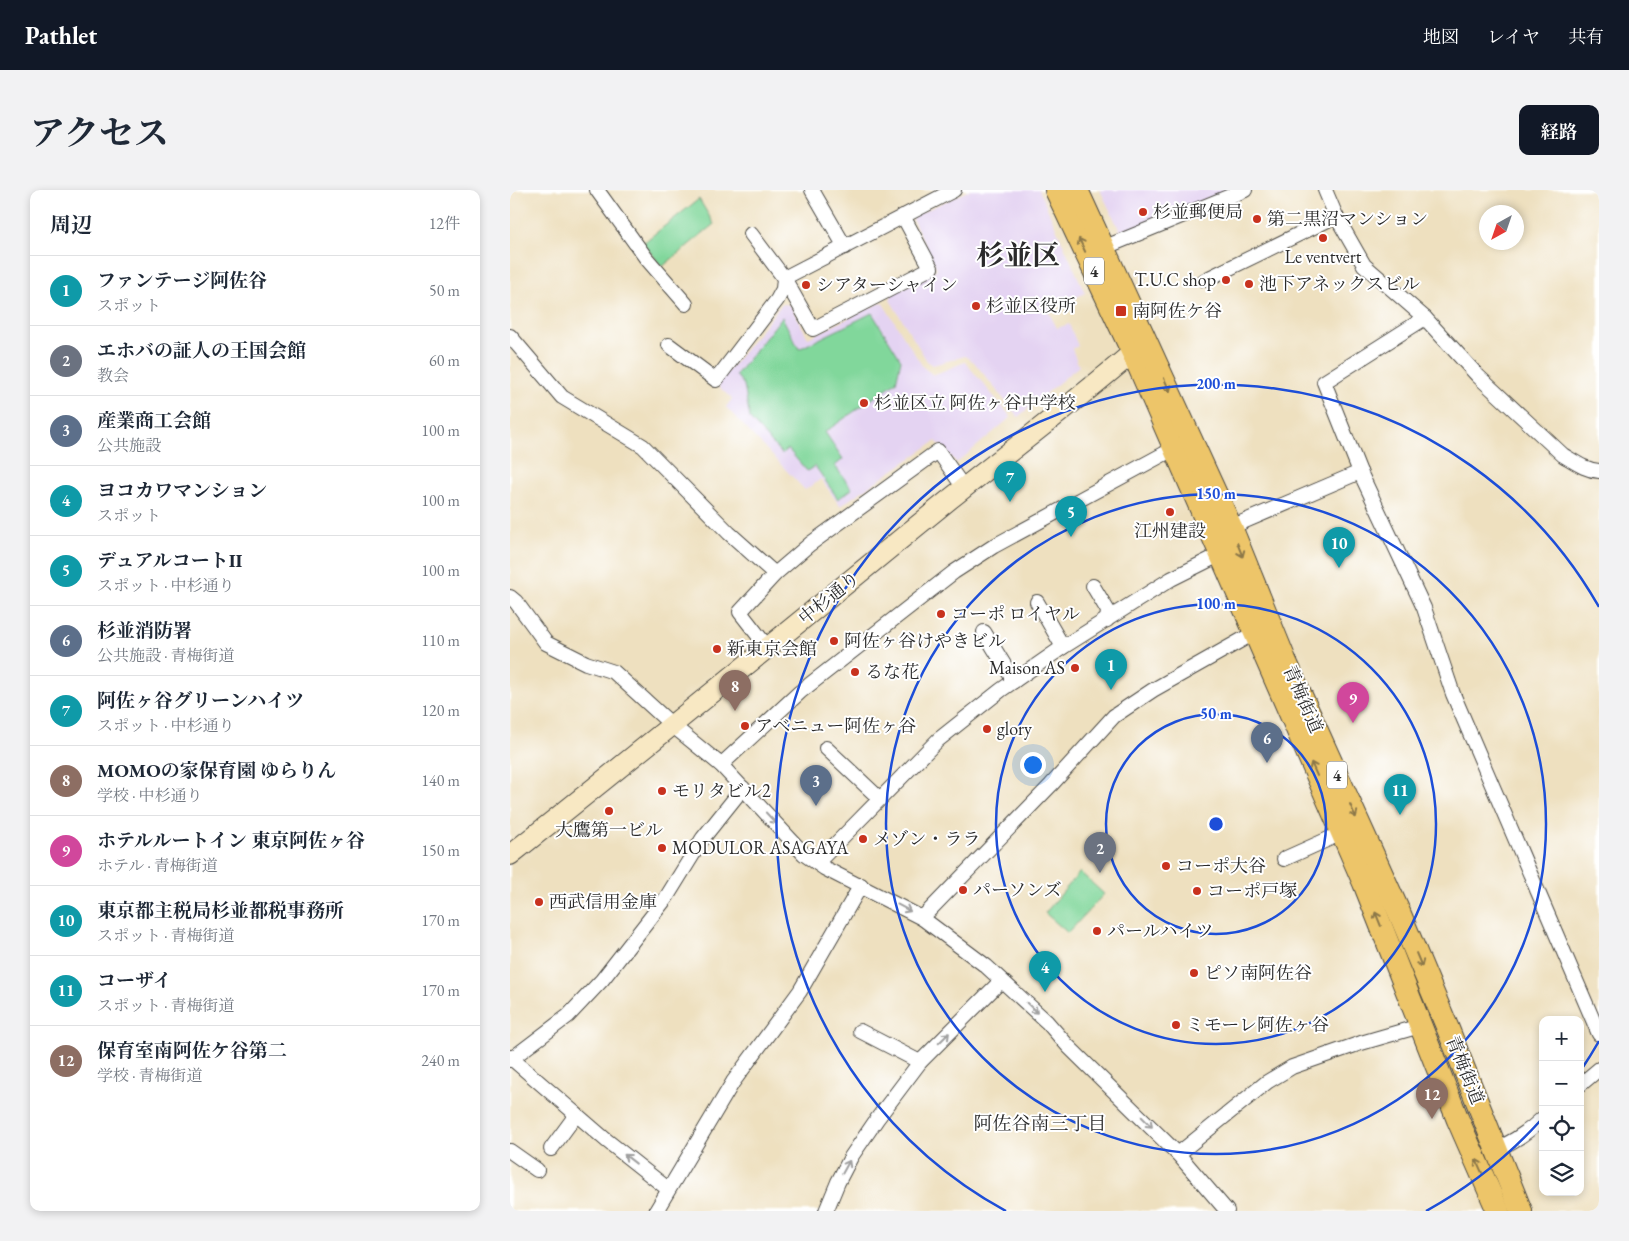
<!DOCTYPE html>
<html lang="ja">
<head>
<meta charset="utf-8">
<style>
	body { margin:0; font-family:"EB Garamond","Noto Serif JP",serif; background:#f2f2f3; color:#1f2937 }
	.controls { position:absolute; right:15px; bottom:15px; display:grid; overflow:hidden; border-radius:10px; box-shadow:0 2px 8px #0003 }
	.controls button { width:45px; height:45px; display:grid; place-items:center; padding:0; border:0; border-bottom:1px solid #e0e1e3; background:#fff; color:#1f2937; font:25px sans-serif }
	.compass { position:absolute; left:969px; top:15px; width:45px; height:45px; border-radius:50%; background:#fff; box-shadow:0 2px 8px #0003; rotate:220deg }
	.you { position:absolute; left:522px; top:574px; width:18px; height:18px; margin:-12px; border:4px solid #fff; border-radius:50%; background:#1a73e8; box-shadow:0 0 0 8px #1a73e833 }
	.badge { display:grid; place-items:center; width:32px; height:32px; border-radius:50%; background:#111827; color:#fff; font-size:16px; font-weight:700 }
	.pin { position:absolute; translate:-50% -41px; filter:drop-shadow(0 1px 2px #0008) }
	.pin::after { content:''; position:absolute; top:26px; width:18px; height:15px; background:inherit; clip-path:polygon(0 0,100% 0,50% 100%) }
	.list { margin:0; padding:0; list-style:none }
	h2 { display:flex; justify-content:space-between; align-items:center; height:65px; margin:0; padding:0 20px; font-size:21px }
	h2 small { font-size:16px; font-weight:400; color:#747a83 }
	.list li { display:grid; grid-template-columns:32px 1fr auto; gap:15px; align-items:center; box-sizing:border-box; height:70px; padding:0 20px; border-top:1px solid #e0e1e3 }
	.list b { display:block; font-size:19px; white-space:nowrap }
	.list p { margin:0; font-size:16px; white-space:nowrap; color:#747a83 }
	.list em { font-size:16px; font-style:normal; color:#747a83 }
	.icon { flex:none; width:28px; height:28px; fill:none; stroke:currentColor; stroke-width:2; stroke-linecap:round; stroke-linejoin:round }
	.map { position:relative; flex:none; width:1089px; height:1021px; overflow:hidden; border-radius:10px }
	header { display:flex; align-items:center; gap:30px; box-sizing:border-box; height:70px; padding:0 25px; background:#111827; color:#fff }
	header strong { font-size:24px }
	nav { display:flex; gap:28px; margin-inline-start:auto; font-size:18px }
	.intro { display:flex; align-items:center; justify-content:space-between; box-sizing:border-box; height:120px; padding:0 30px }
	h1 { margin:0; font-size:35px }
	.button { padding:12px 22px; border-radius:10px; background:#111827; color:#fff; font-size:18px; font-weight:700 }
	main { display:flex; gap:30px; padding:0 30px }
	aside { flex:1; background:#fff; border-radius:10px; box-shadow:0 2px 8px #0003 }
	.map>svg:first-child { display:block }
	.built { fill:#e4d3f2 }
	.park { fill:#81d79b; stroke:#568163 }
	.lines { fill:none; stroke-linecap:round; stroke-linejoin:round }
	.street-casing { stroke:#484641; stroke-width:16 }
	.secondary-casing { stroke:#484641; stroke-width:22 }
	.primary-casing { stroke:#484641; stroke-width:24 }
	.street { stroke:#fff; stroke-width:14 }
	.secondary { stroke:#f8e8c3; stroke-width:20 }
	.primary { stroke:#edc569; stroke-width:22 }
	.oneway { stroke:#8c784a }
	.oneway2 { stroke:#a0a0a0 }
	.ring { fill:none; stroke:#1d4ed8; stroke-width:2.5 }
	.poi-dot { fill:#c8321e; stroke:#fff; stroke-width:2 }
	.labels { text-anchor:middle; stroke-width:4; stroke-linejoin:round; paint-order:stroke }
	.shield { fill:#fff; stroke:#6b6b6b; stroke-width:1 }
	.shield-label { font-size:16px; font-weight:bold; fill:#2b2b2b }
	.poi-label { font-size:18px; fill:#2b2b2b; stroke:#fff; text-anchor:start }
	.street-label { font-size:18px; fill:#2b2b2b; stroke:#fff }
	.neighbourhood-label { font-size:19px; fill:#2b2b2b; stroke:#fff }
	.town-label { font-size:28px; font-weight:bold; fill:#2b2b2b; stroke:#fff }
	.centre { fill:#1d4ed8; stroke:#fff; stroke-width:2.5 }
	.ring-label { font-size:15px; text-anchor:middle; font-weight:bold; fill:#1d4ed8; stroke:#fff; stroke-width:4; stroke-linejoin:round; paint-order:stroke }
</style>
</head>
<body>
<header>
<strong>Pathlet</strong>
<nav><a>地図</a><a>レイヤ</a><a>共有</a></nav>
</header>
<div class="intro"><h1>アクセス</h1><a class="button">経路</a></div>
<main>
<aside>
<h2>周辺<small>12件</small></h2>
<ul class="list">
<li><span class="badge" style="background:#0f9aa8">1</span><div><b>ファンテージ阿佐谷</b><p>スポット</p></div><em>50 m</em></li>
<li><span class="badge" style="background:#6b7280">2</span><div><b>エホバの証人の王国会館</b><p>教会</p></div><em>60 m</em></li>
<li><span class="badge" style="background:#5c6f8a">3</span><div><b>産業商工会館</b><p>公共施設</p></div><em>100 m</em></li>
<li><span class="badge" style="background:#0f9aa8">4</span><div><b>ヨコカワマンション</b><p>スポット</p></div><em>100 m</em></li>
<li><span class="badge" style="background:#0f9aa8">5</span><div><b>デュアルコートⅡ</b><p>スポット · 中杉通り</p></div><em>100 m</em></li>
<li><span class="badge" style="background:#5c6f8a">6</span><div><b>杉並消防署</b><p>公共施設 · 青梅街道</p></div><em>110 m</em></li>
<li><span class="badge" style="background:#0f9aa8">7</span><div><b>阿佐ヶ谷グリーンハイツ</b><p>スポット · 中杉通り</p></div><em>120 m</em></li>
<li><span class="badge" style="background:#8d6e63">8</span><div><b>MOMOの家保育園 ゆらりん</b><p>学校 · 中杉通り</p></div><em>140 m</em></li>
<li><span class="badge" style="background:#d1479c">9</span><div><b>ホテルルートイン 東京阿佐ヶ谷</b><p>ホテル · 青梅街道</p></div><em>150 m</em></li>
<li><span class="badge" style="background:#0f9aa8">10</span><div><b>東京都主税局杉並都税事務所</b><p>スポット · 青梅街道</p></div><em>170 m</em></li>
<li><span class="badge" style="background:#0f9aa8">11</span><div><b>コーザイ</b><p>スポット · 青梅街道</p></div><em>170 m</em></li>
<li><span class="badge" style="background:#8d6e63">12</span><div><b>保育室南阿佐ケ谷第二</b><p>学校 · 青梅街道</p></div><em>240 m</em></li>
</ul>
</aside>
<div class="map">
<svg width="1089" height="1021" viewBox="0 0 1089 1021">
	<rect width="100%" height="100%" fill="#fff"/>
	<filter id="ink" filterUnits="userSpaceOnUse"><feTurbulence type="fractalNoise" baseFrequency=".02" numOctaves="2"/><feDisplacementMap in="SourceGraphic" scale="10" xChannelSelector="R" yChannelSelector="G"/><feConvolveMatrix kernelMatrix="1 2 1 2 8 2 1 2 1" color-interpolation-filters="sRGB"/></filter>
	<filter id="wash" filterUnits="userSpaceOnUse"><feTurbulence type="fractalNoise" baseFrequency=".0096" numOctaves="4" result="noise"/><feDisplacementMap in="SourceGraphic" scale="20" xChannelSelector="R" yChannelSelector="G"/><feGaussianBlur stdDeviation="1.12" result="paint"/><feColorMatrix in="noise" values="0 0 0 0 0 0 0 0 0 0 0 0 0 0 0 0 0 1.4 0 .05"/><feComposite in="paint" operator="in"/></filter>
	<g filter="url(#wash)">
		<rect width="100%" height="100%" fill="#eee0bf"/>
		<!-- built -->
		<g class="built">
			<path d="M 460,0 L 529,0 L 575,103 L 538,121 L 547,138 L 559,134 L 568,156 L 562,159 L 569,176 L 508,227 L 464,172 L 455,166 L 423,175 L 417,171 L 380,110 L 382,104 L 427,79 L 403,30 L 404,26 Z"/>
			<path d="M 590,0 L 719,0 L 612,45 Z"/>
			<path d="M 372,112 L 413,177 L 423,185 L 455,172 L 501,227 L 447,273 L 426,251 L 330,316 L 311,289 L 295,300 L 216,217 L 222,209 L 207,195 L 272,114 L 280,115 L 298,148 Z"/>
		</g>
		<!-- park -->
		<g class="park">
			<path d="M 189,9 L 204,34 L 152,77 L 133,53 Z"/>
			<path d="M 362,123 L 391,170 L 386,192 L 315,242 L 333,269 L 325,276 L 342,299 L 328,309 L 305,276 L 297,281 L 278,259 L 272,264 L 240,229 L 234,195 L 226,185 L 272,127 L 289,159 Z"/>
			<path d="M 570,682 L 594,704 L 558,743 L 535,723 Z"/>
		</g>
	</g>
	<g filter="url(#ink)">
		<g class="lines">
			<!-- street casing -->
			<g class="street-casing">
				<g id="street">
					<path d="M 87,0 L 136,68 L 176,114"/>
					<path d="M 302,0 L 335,57"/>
					<path d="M 815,0 L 826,26 L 854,75 L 915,128 L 968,186 L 1053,265 C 1065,272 1075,280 1089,281"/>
					<path d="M 241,44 L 274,88 L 303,139 L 421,78 L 393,26"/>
					<path d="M 593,58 L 735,0"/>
					<path d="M 274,88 L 444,0"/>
					<path d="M 695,90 L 826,26"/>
					<path d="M 915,128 L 814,192 L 850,282 L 914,418 L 943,504 L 1089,844"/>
					<path d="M 0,146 L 52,207 L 133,256 L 219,343 L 265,384"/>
					<path d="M 159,155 L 206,190 L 267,110 L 273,99 L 274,88"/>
					<path d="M 721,337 L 850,282"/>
					<path d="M 583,396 L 598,421 L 597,430"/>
					<path d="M 0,407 L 6,412 L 36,453 L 76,473 L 104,482 L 162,535 L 211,575 L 294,664 L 314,678 L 412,728 L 476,776 L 537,832 L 558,856 L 668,964 L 717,1021"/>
					<path d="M 527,412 L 553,457"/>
					<path d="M 474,442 L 504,491"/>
					<path d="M 258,458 L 230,422 L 265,384 L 300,354 L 428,261 L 454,298"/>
					<path d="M 316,558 L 370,609"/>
					<path d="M 211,575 L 290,502 L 444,382 L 484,356 L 665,258"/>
					<path d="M 774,669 L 832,643"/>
					<path d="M 307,673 L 428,550 L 491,500 L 553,457 L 661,389 L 711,364"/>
					<path d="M 412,728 L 541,595 L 604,526 L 643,500 L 744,443"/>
					<path d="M 350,841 L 410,872"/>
					<path d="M 0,867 L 96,950 L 158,999"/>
					<path d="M 0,870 L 58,826 L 92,790 L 156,708 L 193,648 L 233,598"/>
					<path d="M 1070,895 L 1089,879"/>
					<path d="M 41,959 L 66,925"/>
					<path d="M 986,959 C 1004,952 1019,941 1033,928"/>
					<path d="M 0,961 L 27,980"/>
					<path d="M 668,964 L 757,892 L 782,877 L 851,853 L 910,836"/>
					<path d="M 146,1021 L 223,892 L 290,801 L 351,695"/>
					<path d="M 316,1021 L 328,992 L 341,967 L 367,929 L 410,872 L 491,791"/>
				</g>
			</g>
			<!-- secondary casing -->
			<g class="secondary-casing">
				<path id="secondary" d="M 0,665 C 148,548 294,428 440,309 C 505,257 572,207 635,152"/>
			</g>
			<!-- primary casing -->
			<g class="primary-casing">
				<g id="primary">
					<path d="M 546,0 L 623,163 L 854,693 L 948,930 L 988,1021"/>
					<path d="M 567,0 L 721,337 L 775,470 L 889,722 L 938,839 L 1011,1021"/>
				</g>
			</g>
			<!-- street -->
			<use href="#street" class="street"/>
			<!-- secondary -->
			<use href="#secondary" class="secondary"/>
			<!-- primary -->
			<use href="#primary" class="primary"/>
		</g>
		<!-- one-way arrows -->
		<defs><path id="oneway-shaft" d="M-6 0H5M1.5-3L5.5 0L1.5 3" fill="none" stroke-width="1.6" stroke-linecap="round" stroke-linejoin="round" transform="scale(1.25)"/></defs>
		<g class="oneway">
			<use href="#oneway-shaft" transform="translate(572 55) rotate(-115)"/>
			<use href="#oneway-shaft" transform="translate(657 195) rotate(66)"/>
			<use href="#oneway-shaft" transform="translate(730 360) rotate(68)"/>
			<use href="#oneway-shaft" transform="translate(804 579) rotate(-114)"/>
			<use href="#oneway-shaft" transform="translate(843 621) rotate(66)"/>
			<use href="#oneway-shaft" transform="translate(868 729) rotate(-112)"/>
			<use href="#oneway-shaft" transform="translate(909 770) rotate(67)"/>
			<use href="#oneway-shaft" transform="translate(969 976) rotate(-114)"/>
		</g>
		<g class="oneway2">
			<use href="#oneway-shaft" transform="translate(261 628) rotate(47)"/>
			<use href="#oneway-shaft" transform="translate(394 718) rotate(28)"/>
			<use href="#oneway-shaft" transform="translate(522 818) rotate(44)"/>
			<use href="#oneway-shaft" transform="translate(434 848) rotate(-45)"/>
			<use href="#oneway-shaft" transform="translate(637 932) rotate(45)"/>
			<use href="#oneway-shaft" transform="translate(120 969) rotate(-142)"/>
			<use href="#oneway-shaft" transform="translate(336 977) rotate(-61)"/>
		</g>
	</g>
	<!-- distance rings -->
	<g class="ring">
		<circle cx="706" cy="634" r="110"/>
		<circle cx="706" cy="634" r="220"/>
		<circle cx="706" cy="634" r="330"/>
		<path d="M1089 851A440 440 0 0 1 1071 880M1030 931A440 440 0 0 1 916 1021M496 1021A440 440 0 1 1 1089 417"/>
	</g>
	<!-- markers -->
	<g class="poi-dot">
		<circle cx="633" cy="22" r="5"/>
		<circle cx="747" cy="29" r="5"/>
		<circle cx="813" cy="48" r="5"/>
		<circle cx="716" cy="90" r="5"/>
		<circle cx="739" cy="94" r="5"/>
		<circle cx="296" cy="95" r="5"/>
		<circle cx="466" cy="116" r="5"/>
		<rect x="605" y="115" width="12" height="12" rx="2.5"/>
		<circle cx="354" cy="213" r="5"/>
		<circle cx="660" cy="322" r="5"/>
		<circle cx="431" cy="424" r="5"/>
		<circle cx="324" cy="451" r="5"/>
		<circle cx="207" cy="459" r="5"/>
		<circle cx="565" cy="478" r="5"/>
		<circle cx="345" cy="482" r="5"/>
		<circle cx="235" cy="536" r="5"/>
		<circle cx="477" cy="539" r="5"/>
		<circle cx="152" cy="601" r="5"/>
		<circle cx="99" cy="621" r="5"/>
		<circle cx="353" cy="649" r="5"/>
		<circle cx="152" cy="658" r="5"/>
		<circle cx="656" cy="676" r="5"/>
		<circle cx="453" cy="700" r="5"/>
		<circle cx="687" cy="701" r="5"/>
		<circle cx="29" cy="712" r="5"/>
		<circle cx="587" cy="741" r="5"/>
		<circle cx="684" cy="783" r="5"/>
		<circle cx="666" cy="835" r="5"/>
	</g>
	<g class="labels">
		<!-- shield labels -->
		<g class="shield">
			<rect x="574" y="67.5" width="20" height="27" rx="4"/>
			<rect x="817" y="571.5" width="20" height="27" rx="4"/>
		</g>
		<g class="shield-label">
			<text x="584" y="87">4</text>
			<text x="827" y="591">4</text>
		</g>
		<!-- poi labels -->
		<g class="poi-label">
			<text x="643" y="28">杉並郵便局</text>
			<text x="757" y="35">第二黒沼マンション</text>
			<text x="813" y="73" text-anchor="middle">Le ventvert</text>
			<text x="706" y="96" text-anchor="end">T.U.C shop</text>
			<text x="749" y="100">池下アネックスビル</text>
			<text x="306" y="101">シアターシャイン</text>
			<text x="476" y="122">杉並区役所</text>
			<text x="622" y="127">南阿佐ケ谷</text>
			<text x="364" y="219">杉並区立 阿佐ヶ谷中学校</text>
			<text x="660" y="347" text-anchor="middle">江州建設</text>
			<text x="441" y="430">コーポ ロイヤル</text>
			<text x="334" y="457">阿佐ヶ谷けやきビル</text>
			<text x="217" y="465">新東京会館</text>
			<text x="555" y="484" text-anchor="end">Maison AS</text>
			<text x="355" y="488">るな花</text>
			<text x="245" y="542">アベニュー阿佐ヶ谷</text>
			<text x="487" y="545">glory</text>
			<text x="162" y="607">モリタビル2</text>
			<text x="99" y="646" text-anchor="middle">大鷹第一ビル</text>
			<text x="363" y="655">メゾン・ララ</text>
			<text x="162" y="664">MODULOR ASAGAYA</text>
			<text x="666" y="682">コーポ大谷</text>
			<text x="463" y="706">パーソンズ</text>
			<text x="697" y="707">コーポ戸塚</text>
			<text x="39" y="718">西武信用金庫</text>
			<text x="597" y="747">パールハイツ</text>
			<text x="694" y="789">ピソ南阿佐谷</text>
			<text x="676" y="841">ミモーレ阿佐ヶ谷</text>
		</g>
		<!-- street labels -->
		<g class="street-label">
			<text transform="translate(319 408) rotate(-39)" y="6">中杉通り</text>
			<text transform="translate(793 509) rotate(66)" y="6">青梅街道</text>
			<text transform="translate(955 880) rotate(68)" y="6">青梅街道</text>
		</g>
		<!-- neighbourhood labels -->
		<g class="neighbourhood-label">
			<text x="530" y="940">阿佐谷南三丁目</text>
		</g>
		<!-- town labels -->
		<g class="town-label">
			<text x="508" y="75">杉並区</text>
		</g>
	</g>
	<circle cx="706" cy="634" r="8" class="centre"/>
	<g class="ring-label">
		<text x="706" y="199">200 m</text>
		<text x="706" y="309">150 m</text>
		<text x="706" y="419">100 m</text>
		<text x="706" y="529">50 m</text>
	</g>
</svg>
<div class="controls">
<button>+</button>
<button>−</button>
<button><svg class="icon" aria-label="locate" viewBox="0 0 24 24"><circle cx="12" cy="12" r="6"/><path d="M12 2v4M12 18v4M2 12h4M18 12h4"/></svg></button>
<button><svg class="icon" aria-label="layers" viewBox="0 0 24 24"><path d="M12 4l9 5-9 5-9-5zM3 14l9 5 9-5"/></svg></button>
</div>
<svg class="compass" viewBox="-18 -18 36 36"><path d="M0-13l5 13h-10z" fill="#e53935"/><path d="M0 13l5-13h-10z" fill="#747a83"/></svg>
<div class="you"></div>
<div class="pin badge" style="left:601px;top:500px;background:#0f9aa8">1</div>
<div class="pin badge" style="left:590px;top:683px;background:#6b7280">2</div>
<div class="pin badge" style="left:306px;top:616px;background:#5c6f8a">3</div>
<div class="pin badge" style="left:535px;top:802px;background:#0f9aa8">4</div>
<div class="pin badge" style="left:561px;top:347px;background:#0f9aa8">5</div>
<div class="pin badge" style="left:757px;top:573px;background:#5c6f8a">6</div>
<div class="pin badge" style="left:500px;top:312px;background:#0f9aa8">7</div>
<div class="pin badge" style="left:225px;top:521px;background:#8d6e63">8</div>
<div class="pin badge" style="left:843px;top:533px;background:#d1479c">9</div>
<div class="pin badge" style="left:829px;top:378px;background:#0f9aa8">10</div>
<div class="pin badge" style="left:890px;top:625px;background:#0f9aa8">11</div>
<div class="pin badge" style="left:922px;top:929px;background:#8d6e63">12</div>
</div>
</main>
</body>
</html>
